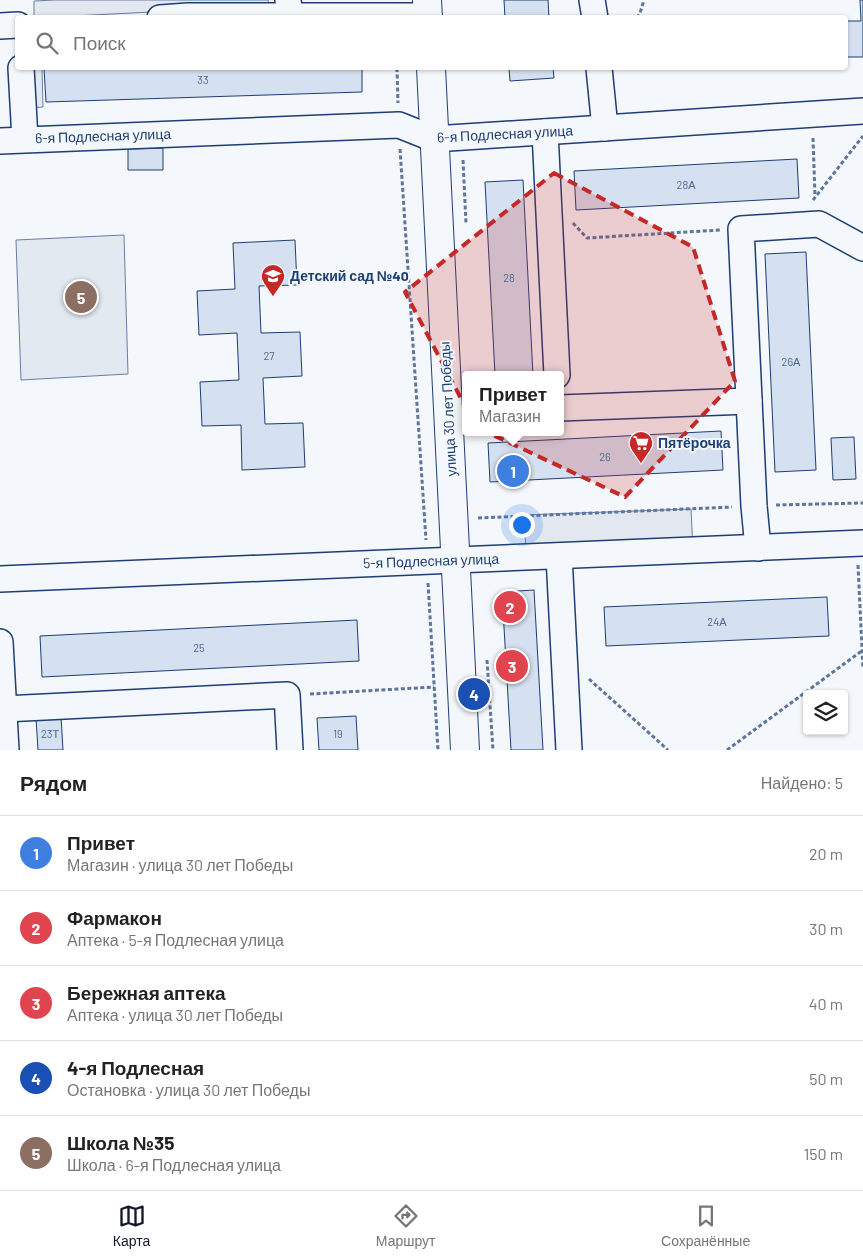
<!DOCTYPE html>
<html lang="ru">
<head>
<meta charset="utf-8">
<style>
	body { margin:0; font-family:Barlow,sans-serif; background:#f6f6f6; color:#222 }
	.controls { position:absolute; right:15px; bottom:15px; display:grid; overflow:hidden; border-radius:5px; box-shadow:0 1px 4px #0004 }
	.controls button { width:45px; height:45px; display:grid; place-items:center; padding:0; border:0; border-bottom:1px solid #e0e0e0; background:#fff; color:#222; font:25px sans-serif }
	.you { position:absolute; left:521px; top:524px; width:18px; height:18px; margin:-12px; border:4px solid #fff; border-radius:50%; background:#1a73e8; box-shadow:0 0 0 8px #1a73e833 }
	.badge { display:grid; place-items:center; width:32px; height:32px; border-radius:50%; background:#111827; color:#fff; font-size:16px; font-weight:700 }
	.pin { position:absolute; translate:-50% -50%; border:2px solid #fff; box-shadow:0 1px 5px #0006 }
	.popup { position:absolute; left:462px; top:371px; width:102px; height:65px; box-sizing:border-box; display:grid; place-content:center; border-radius:5px; background:#fff; filter:drop-shadow(0 1px 4px #0005); font-size:16px; white-space:nowrap; color:#767676 }
	.popup b { font-size:19px; color:#222 }
	.popup::after { content:''; position:absolute; left:50%; top:100%; margin-left:-10px; border:10px solid transparent; border-top-color:#fff }
	.list { margin:0; padding:0; list-style:none }
	h2 { display:flex; justify-content:space-between; align-items:center; height:65px; margin:0; padding:0 20px; font-size:21px }
	h2 small { font-size:16px; font-weight:400; color:#767676 }
	.list li { display:grid; grid-template-columns:32px 1fr auto; gap:15px; align-items:center; box-sizing:border-box; height:75px; padding:0 20px; border-top:1px solid #e0e0e0 }
	.list b { display:block; font-size:19px; white-space:nowrap }
	.list p { margin:0; font-size:16px; white-space:nowrap; color:#767676 }
	.list em { font-size:16px; font-style:normal; color:#767676 }
	.icon { flex:none; width:28px; height:28px; fill:none; stroke:currentColor; stroke-width:2; stroke-linecap:round; stroke-linejoin:round }
	.map { position:relative; flex:none; width:863px; height:750px; overflow:hidden }
	.search { position:absolute; background:#fff; box-shadow:0 1px 4px #0004; left:15px; right:15px; top:15px; height:55px; display:flex; align-items:center; gap:12px; box-sizing:border-box; padding:0 18px; border-radius:5px; color:#767676; font-size:19px }
	.sheet { height:440px; background:#fff }
	nav { display:flex; justify-content:space-around; align-items:center; box-sizing:border-box; height:70px; border-top:1px solid #e0e0e0; background:#fff; font-size:14px; color:#767676 }
	nav a { display:grid; justify-items:center; gap:2px }
	nav .on { color:#111827 }
	.map>svg:first-child { display:block }
	.green { fill:#e3e9f0; stroke:#687fa3 }
	.parking { fill:#e3e8f0; stroke:#687fa3 }
	.building { fill:#d5e0f0; stroke:#1d3f73 }
	.lines { fill:none; stroke-linecap:round; stroke-linejoin:round }
	.minor-casing { stroke:#1d3f73; stroke-width:28 }
	.major-casing { stroke:#1d3f73; stroke-width:30 }
	.path { stroke:#5e769c; stroke-width:3; stroke-dasharray:4 2.5; stroke-linecap:butt }
	.minor { stroke:#f4f7fb; stroke-width:25 }
	.major { stroke:#f4f7fb; stroke-width:28 }
	.marked { fill:#c62828; fill-opacity:0.2; stroke:#c62828; stroke-width:4; stroke-dasharray:10 6; stroke-linejoin:round }
	.labels { text-anchor:middle; stroke-width:4; stroke-linejoin:round; paint-order:stroke }
	.number-label { font-size:11px; fill:#4b6792 }
	.street-label { font-size:14px; fill:#1d3f73; stroke:#f4f7fb }
	.poi-label { font-size:14px; font-weight:bold; fill:#1d3f73; stroke:#f4f7fb; text-anchor:start }
</style>
</head>
<body>
<div class="map">
<svg width="863" height="750" viewBox="0 0 863 750">
	<rect width="100%" height="100%" fill="#f4f7fb"/>
	<!-- green -->
	<path class="green" d="M 124,235 L 128,374 L 21,380 L 16,240 Z"/>
	<!-- parking -->
	<g class="parking">
		<path d="M 55,0 L 268,0 L 269,6 L 34,18 L 34,1 Z"/>
		<path d="M 27,68 L 42,68 L 43,107 L 28,108 Z"/>
		<path d="M 691,509 L 693,550 L 527,557 L 523,515 Z"/>
	</g>
	<!-- building -->
	<g class="building">
		<path d="M 504,0 L 548,0 L 549,18 L 505,18 Z"/>
		<path d="M 860,0 L 863,0 L 863,57 L 846,57 L 846,21 L 861,21 Z"/>
		<path d="M 44,68 L 362,68 L 362,92 L 46,102 Z"/>
		<path d="M 509,68 L 553,68 L 554,78 L 510,81 Z"/>
		<path d="M 163,148 L 163,170 L 128,170 L 128,149 Z"/>
		<path d="M 797,159 L 799,198 L 576,210 L 574,171 Z"/>
		<path d="M 523,180 L 533,375 L 495,375 L 485,182 Z"/>
		<path d="M 295,240 L 297,285 L 259,286 L 261,333 L 300,332 L 302,376 L 263,378 L 265,424 L 303,423 L 305,467 L 242,470 L 241,425 L 202,426 L 200,382 L 239,380 L 237,333 L 199,335 L 197,291 L 235,289 L 233,243 Z"/>
		<path d="M 806,252 L 816,470 L 775,472 L 765,254 Z"/>
		<path d="M 721,431 L 723,470 L 490,482 L 488,443 Z"/>
		<path d="M 854,437 L 856,479 L 833,480 L 831,438 Z"/>
		<path d="M 534,590 L 543,750 L 511,750 L 502,592 Z"/>
		<path d="M 827,597 L 829,636 L 606,646 L 604,607 Z"/>
		<path d="M 357,620 L 359,661 L 42,677 L 40,636 Z"/>
		<path d="M 61,716 L 63,750 L 38,750 L 36,718 Z"/>
		<path d="M 356,716 L 358,750 L 319,750 L 317,718 Z"/>
	</g>
	<g class="lines">
		<!-- minor casing -->
		<g class="minor-casing">
			<g id="minor">
				<path d="M 592,0 L 595,18"/>
				<path d="M 290,16 L 428,16"/>
				<path d="M 160,18 L 188,16 L 290,16 L 288,0"/>
				<path d="M 0,26 L 18,25"/>
				<path d="M 21,68 L 25,139"/>
				<path d="M 599,68 L 605,128"/>
				<path d="M 545,132 L 557,375"/>
				<path d="M 0,141 L 399,125 L 434,139 L 863,111"/>
				<path d="M 560,408 L 749,401"/>
				<path d="M 758,548 L 754,506 L 741,229 L 819,224 L 863,248"/>
				<path d="M 559,556 L 569,750"/>
				<path d="M 0,579 L 863,543"/>
				<path d="M 0,642 L 6,750"/>
				<path d="M 4,709 L 287,695 L 290,750"/>
			</g>
		</g>
		<!-- major casing -->
		<g class="major-casing">
			<g id="major">
				<path d="M 427,0 L 428,18"/>
				<path d="M 431,68 L 465,750"/>
			</g>
		</g>
		<!-- path -->
		<g class="path">
			<path d="M 637,18 L 640,13 L 644,0"/>
			<path d="M 397,68 L 398,103"/>
			<path d="M 813,138 L 815,196"/>
			<path d="M 400,149 L 426,540"/>
			<path d="M 463,160 L 466,224"/>
			<path d="M 813,200 L 863,136"/>
			<path d="M 573,223 L 587,238 L 720,230"/>
			<path d="M 776,505 L 863,503"/>
			<path d="M 478,518 L 732,507"/>
			<path d="M 858,565 L 863,669"/>
			<path d="M 428,583 L 438,750"/>
			<path d="M 487,660 L 493,750"/>
			<path d="M 589,679 L 668,750"/>
			<path d="M 310,694 L 434,687"/>
			<path d="M 727,750 L 863,650"/>
		</g>
		<!-- minor -->
		<use href="#minor" class="minor"/>
		<!-- major -->
		<use href="#major" class="major"/>
	</g>
	<!-- marked area -->
	<path class="marked" d="M 554,173 L 693,247 L 735,381 L 625,497 L 476,427 L 405,292 Z"/>
	<!-- icons -->
	<defs>
		<g id="school-pin" transform="scale(1.25)"><path d="M0 17L-7.5 6A9.5 9.5 0 1 1 7.5 6Z" fill="#c62828" stroke="#f4f7fb"/><path d="M0-5L7-2L0 1L-7-2ZM-4 1L0 2.5L4 1V4Q0 6-4 4Z" fill="#fff"/></g>
		<g id="supermarket-pin" transform="scale(1.25)"><path d="M0 17L-7.5 6A9.5 9.5 0 1 1 7.5 6Z" fill="#c62828" stroke="#f4f7fb"/><path d="M-6-5.5h2.5l.6 2H6L4.5 2H-2.5L-4.4-4H-6ZM-1.5 3.2a1.3 1.3 0 1 0 .1 0ZM3 3.2a1.3 1.3 0 1 0 .1 0Z" fill="#fff"/></g>
	</defs>
	<g fill-rule="evenodd">
		<use href="#school-pin" x="273" y="276"/>
		<use href="#supermarket-pin" x="641" y="443"/>
	</g>
	<g class="labels">
		<!-- number labels -->
		<g class="number-label">
			<text x="203" y="84">33</text>
			<text x="686" y="189">28А</text>
			<text x="509" y="282">28</text>
			<text x="269" y="360">27</text>
			<text x="791" y="366">26А</text>
			<text x="605" y="461">26</text>
			<text x="717" y="626">24А</text>
			<text x="199" y="652">25</text>
			<text x="50" y="738">23Т</text>
			<text x="338" y="738">19</text>
		</g>
		<!-- street labels -->
		<g class="street-label">
			<text transform="translate(505 134) rotate(-3)" y="5">6-я Подлесная улица</text>
			<text transform="translate(103 136) rotate(-2)" y="5">6-я Подлесная улица</text>
			<text transform="translate(448 409) rotate(-93)" y="5">улица 30 лет Победы</text>
			<text transform="translate(431 561) rotate(-2)" y="5">5-я Подлесная улица</text>
		</g>
		<!-- poi labels -->
		<g class="poi-label">
			<text x="290" y="281">Детский сад №40</text>
			<text x="658" y="448">Пятёрочка</text>
		</g>
	</g>
</svg>
<div class="controls">
<button><svg class="icon" aria-label="layers" viewBox="0 0 24 24"><path d="M12 4l9 5-9 5-9-5zM3 14l9 5 9-5"/></svg></button>
</div>
<div class="you"></div>
<div class="pin badge" style="left:513px;top:471px;background:#3f7fe0">1</div>
<div class="popup"><b>Привет</b>Магазин</div>
<div class="pin badge" style="left:510px;top:607px;background:#e0444e">2</div>
<div class="pin badge" style="left:512px;top:666px;background:#e0444e">3</div>
<div class="pin badge" style="left:474px;top:694px;background:#1a4fb4">4</div>
<div class="pin badge" style="left:81px;top:297px;background:#8d6e63">5</div>
<div class="search"><svg class="icon" aria-label="search" viewBox="0 0 24 24"><circle cx="10" cy="10" r="6"/><path d="M15 15l6 6"/></svg>Поиск</div>
</div>
<section class="sheet">
<h2>Рядом<small>Найдено: 5</small></h2>
<ul class="list">
<li><span class="badge" style="background:#3f7fe0">1</span><div><b>Привет</b><p>Магазин · улица 30 лет Победы</p></div><em>20 m</em></li>
<li><span class="badge" style="background:#e0444e">2</span><div><b>Фармакон</b><p>Аптека · 5-я Подлесная улица</p></div><em>30 m</em></li>
<li><span class="badge" style="background:#e0444e">3</span><div><b>Бережная аптека</b><p>Аптека · улица 30 лет Победы</p></div><em>40 m</em></li>
<li><span class="badge" style="background:#1a4fb4">4</span><div><b>4-я Подлесная</b><p>Остановка · улица 30 лет Победы</p></div><em>50 m</em></li>
<li><span class="badge" style="background:#8d6e63">5</span><div><b>Школа №35</b><p>Школа · 6-я Подлесная улица</p></div><em>150 m</em></li>
</ul>
</section>
<nav>
<a class="on"><svg class="icon" aria-label="map" viewBox="0 0 24 24"><path d="M3 6l6-2 6 2 6-2v14l-6 2-6-2-6 2zM9 4v14M15 6v14"/></svg>Карта</a>
<a><svg class="icon" aria-label="directions" viewBox="0 0 24 24"><path d="M12 3l9 9-9 9-9-9zM9 14v-3h6M13 9l2 2-2 2"/></svg>Маршрут</a>
<a><svg class="icon" aria-label="saved" viewBox="0 0 24 24"><path d="M7 4h10v16l-5-4-5 4z"/></svg>Сохранённые</a>
</nav>
</body>
</html>
